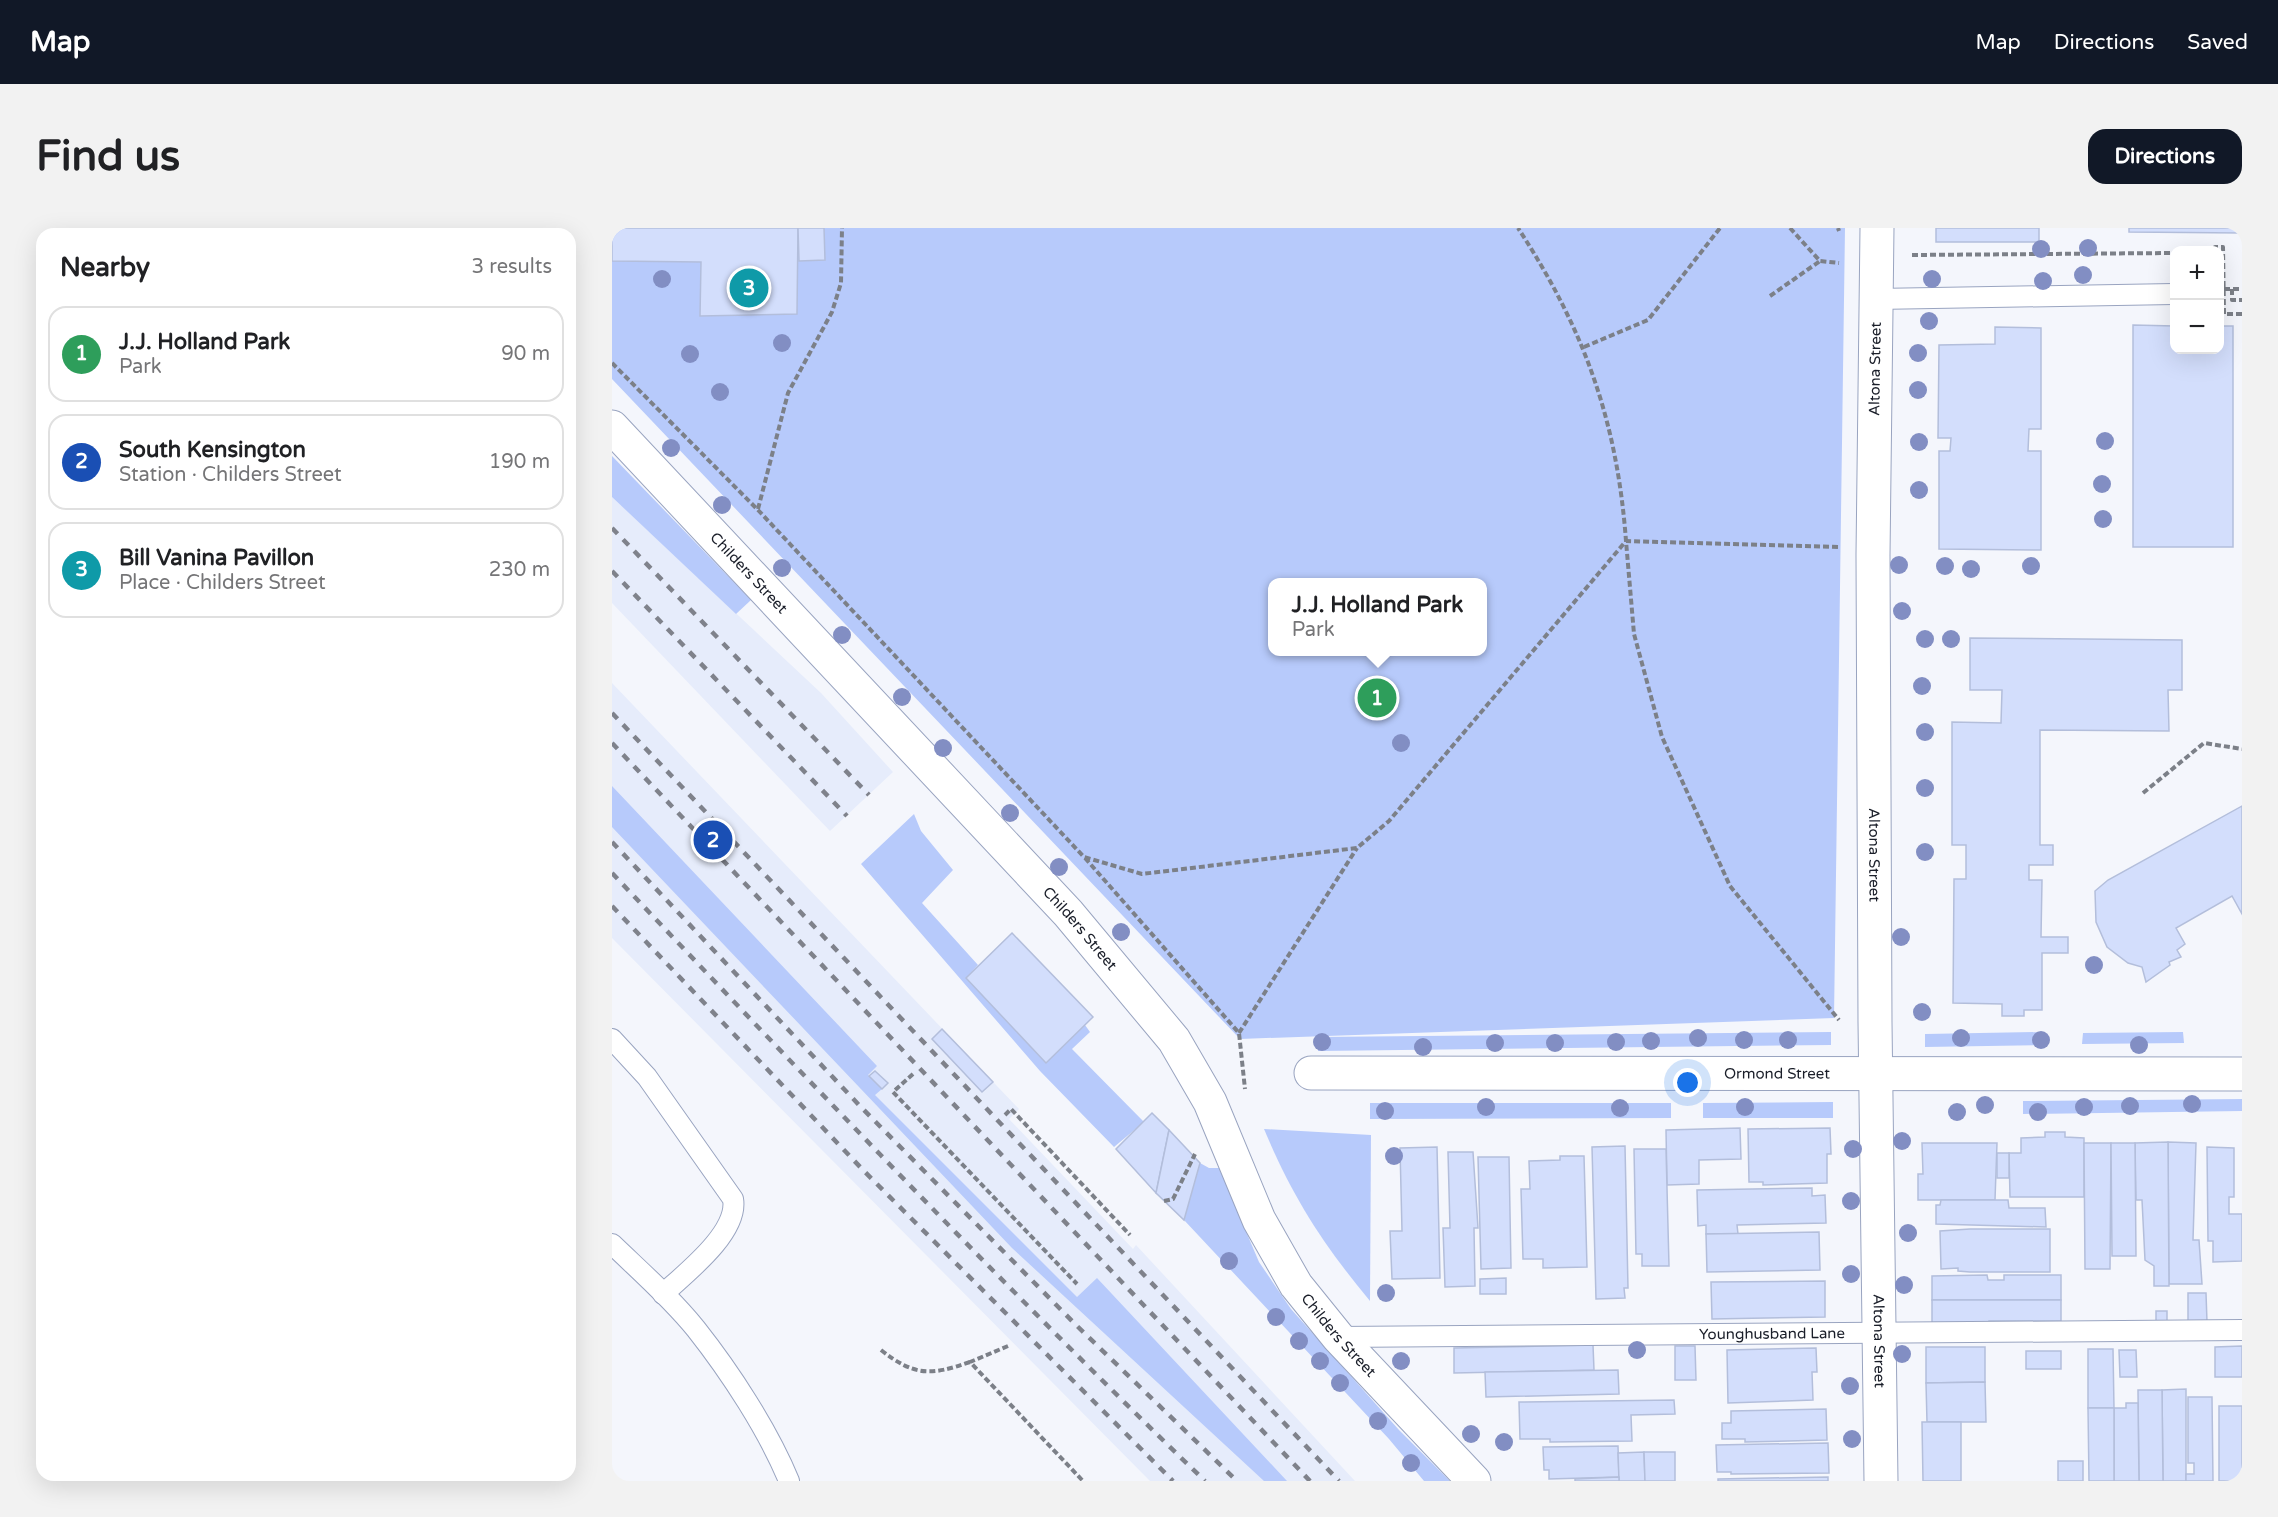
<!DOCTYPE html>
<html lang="en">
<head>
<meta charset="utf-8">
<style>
	body { margin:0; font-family:"Varela Round",sans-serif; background:#f2f2f2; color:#202124 }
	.controls { position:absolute; right:18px; top:18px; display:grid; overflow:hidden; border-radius:12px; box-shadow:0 6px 24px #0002 }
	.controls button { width:54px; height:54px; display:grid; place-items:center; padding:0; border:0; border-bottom:2px solid #e0e0e0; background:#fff; color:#202124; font:30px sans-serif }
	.you { position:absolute; left:1076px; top:855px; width:21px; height:21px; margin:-15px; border:4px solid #fff; border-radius:50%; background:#1a73e8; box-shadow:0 0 0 9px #1a73e833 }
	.badge { display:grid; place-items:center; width:39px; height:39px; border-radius:50%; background:#111827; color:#fff; font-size:20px; font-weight:700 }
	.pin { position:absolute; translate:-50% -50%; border:3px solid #fff; box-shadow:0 2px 6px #0006 }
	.popup { position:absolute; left:656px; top:350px; width:219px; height:78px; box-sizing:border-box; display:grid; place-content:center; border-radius:12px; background:#fff; filter:drop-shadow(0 2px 4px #0005); font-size:20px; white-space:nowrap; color:#757577 }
	.popup b { font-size:22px; color:#202124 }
	.popup::after { content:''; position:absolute; left:50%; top:100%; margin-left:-12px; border:12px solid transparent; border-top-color:#fff }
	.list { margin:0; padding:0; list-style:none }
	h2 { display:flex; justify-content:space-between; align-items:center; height:78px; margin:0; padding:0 24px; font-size:26px }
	h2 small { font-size:20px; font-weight:400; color:#757577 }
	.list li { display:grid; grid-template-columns:39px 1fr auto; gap:18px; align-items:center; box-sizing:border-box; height:96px; margin:0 12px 12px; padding:0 12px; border:2px solid #e0e0e0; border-radius:18px }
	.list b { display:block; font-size:22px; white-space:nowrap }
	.list p { margin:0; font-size:20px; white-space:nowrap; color:#757577 }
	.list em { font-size:20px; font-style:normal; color:#757577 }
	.map { position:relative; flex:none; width:1630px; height:1253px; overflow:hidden; border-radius:18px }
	header { display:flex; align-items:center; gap:36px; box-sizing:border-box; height:84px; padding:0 30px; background:#111827; color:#fff }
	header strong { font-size:28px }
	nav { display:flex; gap:33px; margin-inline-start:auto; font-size:21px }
	.intro { display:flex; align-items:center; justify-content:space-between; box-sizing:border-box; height:144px; padding:0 36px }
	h1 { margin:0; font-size:42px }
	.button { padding:15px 27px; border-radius:18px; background:#111827; color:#fff; font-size:21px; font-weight:700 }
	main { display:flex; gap:36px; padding:0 36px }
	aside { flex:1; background:#fff; border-radius:18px; box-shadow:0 6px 24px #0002 }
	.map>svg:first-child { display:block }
	.built { fill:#e6ecfb }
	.green { fill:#b7cafb; fill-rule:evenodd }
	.building { fill:#d3defc; stroke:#b3bedb; stroke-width:1.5 }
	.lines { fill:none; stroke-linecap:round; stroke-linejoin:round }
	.service-casing { stroke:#99a4c0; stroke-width:22 }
	.minor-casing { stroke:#99a4c0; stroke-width:35 }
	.path { stroke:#7c8088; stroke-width:4; stroke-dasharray:6 3; stroke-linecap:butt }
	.service { stroke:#fff; stroke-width:20 }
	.minor { stroke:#fff; stroke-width:33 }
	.rail { stroke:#7f828b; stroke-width:4.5; stroke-dasharray:8 8; stroke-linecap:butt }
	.tree { fill:#828ec3 }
	.labels { text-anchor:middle; stroke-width:6; stroke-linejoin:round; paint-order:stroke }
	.street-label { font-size:15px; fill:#1a1e29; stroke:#fff }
</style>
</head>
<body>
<header>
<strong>Map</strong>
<nav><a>Map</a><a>Directions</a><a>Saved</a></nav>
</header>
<div class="intro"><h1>Find us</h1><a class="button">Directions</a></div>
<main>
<aside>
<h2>Nearby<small>3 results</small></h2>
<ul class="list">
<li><span class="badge" style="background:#2e9e5b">1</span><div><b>J.J. Holland Park</b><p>Park</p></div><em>90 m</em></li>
<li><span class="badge" style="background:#1a4fb4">2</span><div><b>South Kensington</b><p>Station · Childers Street</p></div><em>190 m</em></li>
<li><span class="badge" style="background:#0f9aa8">3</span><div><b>Bill Vanina Pavillon</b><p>Place · Childers Street</p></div><em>230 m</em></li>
</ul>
</aside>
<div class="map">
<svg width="1630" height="1253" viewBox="0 0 1630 1253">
	<rect width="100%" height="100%" fill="#f4f6fc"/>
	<!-- built -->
	<g class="built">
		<path d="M 0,269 L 209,465 L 281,544 L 218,603 L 0,375 Z"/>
		<path d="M 0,455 L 407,881 L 397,891 L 521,1021 L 524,1017 L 743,1253 L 538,1253 L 0,710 Z"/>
	</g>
	<!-- green -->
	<g class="green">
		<path d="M 0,0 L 1233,0 L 1222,790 L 628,811 L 0,151 ZM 660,354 L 870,354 L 870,424 L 660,424 Z"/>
		<path d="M 0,228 L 139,372 L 124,386 L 0,269 Z"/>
		<path d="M 0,558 L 265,838 L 256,847 L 270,861 L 263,867 L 465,1069 L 485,1050 L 675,1253 L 652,1253 L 400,1020 L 0,599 Z"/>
		<path d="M 302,586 L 309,603 L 341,642 L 310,675 L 366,737 L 354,750 L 434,835 L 473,797 L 478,804 L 460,821 L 532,894 L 502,919 L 428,843 L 249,636 Z"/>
		<path d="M 1219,804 L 1219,817 L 706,823 L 706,809 Z"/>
		<path d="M 1429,804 L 1430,817 L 1313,819 L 1313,806 Z"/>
		<path d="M 1571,804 L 1572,815 L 1470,816 L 1471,805 Z"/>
		<path d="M 1630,871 L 1630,883 L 1411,886 L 1411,873 Z"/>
		<path d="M 1221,874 L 1221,890 L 1091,890 L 1091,875 Z"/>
		<path d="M 758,875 L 1059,875 L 1059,890 L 758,891 Z"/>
		<path d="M 652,901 L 759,907 L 758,1073 C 710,1015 681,970 652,901 Z"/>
		<path d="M 588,935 L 597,940 L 607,940 L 647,1034 L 679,1081 L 787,1202 L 838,1253 L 812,1253 L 777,1211 L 572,992 Z"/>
	</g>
	<!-- building -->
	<g class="building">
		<path d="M 0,0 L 186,0 L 185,86 L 88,88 L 89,34 L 0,33 Z"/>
		<path d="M 186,0 L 212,0 L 213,32 L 187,33 Z"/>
		<rect x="1324" y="0" width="103" height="14"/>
		<path d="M 1517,0 L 1629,0 L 1629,5 L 1517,4 Z"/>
		<path d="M 1521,97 L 1562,98 L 1562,122 L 1608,122 L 1608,98 L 1621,98 L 1621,319 L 1521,319 Z"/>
		<path d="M 1383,99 L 1429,100 L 1429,201 L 1417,201 L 1416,223 L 1429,223 L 1429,322 L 1327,321 L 1327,223 L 1338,223 L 1339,210 L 1326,210 L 1327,117 L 1383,116 Z"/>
		<path d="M 1358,410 L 1570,412 L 1570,462 L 1556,462 L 1557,503 L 1428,502 L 1428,617 L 1441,617 L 1441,637 L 1417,637 L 1417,652 L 1430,652 L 1429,709 L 1456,709 L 1456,725 L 1430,725 L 1430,782 L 1412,782 L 1412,788 L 1390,788 L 1390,776 L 1341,775 L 1342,651 L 1354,651 L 1354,617 L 1340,617 L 1340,494 L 1389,495 L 1390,462 L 1358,462 Z"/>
		<path d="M 1630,578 L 1630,686 L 1620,668 L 1564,700 L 1573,716 L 1565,722 L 1569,729 L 1557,734 L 1558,737 L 1534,754 L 1530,739 L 1516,735 L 1495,719 L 1484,694 L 1483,663 L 1496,652 Z"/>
		<path d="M 400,705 L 481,789 L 434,835 L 354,750 Z"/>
		<path d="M 330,801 L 381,854 L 370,864 L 320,811 Z"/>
		<path d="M 263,843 L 276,855 L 270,861 L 257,848 Z"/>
		<path d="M 540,885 L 557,902 L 544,965 L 504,921 Z"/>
		<path d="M 1128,900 L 1129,931 L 1087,932 L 1087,956 L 1055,957 L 1054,902 Z"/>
		<path d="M 1218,900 L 1219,926 L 1215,926 L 1215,955 L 1151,957 L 1151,954 L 1137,954 L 1136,901 Z"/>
		<path d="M 557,902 L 588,935 L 572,992 L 544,965 Z"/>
		<path d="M 1433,904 L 1453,904 L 1453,909 L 1472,910 L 1472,969 L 1398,969 L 1397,925 L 1409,925 L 1409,910 L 1433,909 Z"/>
		<path d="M 1556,914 L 1584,915 L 1581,1012 L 1587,1012 L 1590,1056 L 1557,1056 Z"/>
		<path d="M 1556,914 L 1557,1058 L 1542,1058 L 1542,1038 L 1533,1032 L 1530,972 L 1524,972 L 1523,915 Z"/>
		<path d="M 1310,915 L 1385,915 L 1383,972 L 1306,972 L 1306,946 L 1311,946 Z"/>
		<path d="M 1472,915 L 1499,915 L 1498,1041 L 1473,1041 Z"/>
		<path d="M 1499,915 L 1523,915 L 1524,1028 L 1500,1028 Z"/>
		<path d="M 1013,918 L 1016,1060 L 1012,1060 L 1013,1070 L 984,1071 L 980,919 Z"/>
		<path d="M 825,919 L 828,1050 L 780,1051 L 778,1003 L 790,1003 L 788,920 Z"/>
		<path d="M 1595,919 L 1622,920 L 1622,969 L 1617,969 L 1617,986 L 1630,986 L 1630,1033 L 1601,1034 L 1601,1013 L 1596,1013 Z"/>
		<path d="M 1022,921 L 1054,921 L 1057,1038 L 1030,1038 L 1030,1026 L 1024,1026 Z"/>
		<path d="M 836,924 L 861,924 L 866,1000 L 862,1000 L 863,1058 L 833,1059 L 831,1000 L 838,1000 Z"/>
		<rect x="1385" y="925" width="12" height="25"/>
		<path d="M 948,928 L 972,928 L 975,1039 L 931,1040 L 931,1031 L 911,1031 L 909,961 L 918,961 L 917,933 L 948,932 Z"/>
		<path d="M 866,929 L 897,929 L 899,1040 L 869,1041 Z"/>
		<path d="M 1200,960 L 1200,968 L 1213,967 L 1214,995 L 1125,997 L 1126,1006 L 1094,1006 L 1094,997 L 1086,998 L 1085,962 Z"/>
		<path d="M 1329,972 L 1396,972 L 1397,980 L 1433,980 L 1434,999 L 1324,996 L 1324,977 L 1328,977 Z"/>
		<path d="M 1358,1001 L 1438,1001 L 1438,1044 L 1358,1044 L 1346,1043 L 1346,1040 L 1329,1041 L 1328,1003 Z"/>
		<path d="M 1207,1004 L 1208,1042 L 1095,1044 L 1094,1006 Z"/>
		<path d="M 1375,1047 L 1376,1052 L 1392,1052 L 1392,1047 L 1449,1047 L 1449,1072 L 1320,1072 L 1320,1048 Z"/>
		<path d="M 894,1050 L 894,1066 L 868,1066 L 868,1051 Z"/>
		<path d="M 1213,1053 L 1213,1089 L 1100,1091 L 1099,1054 Z"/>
		<path d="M 1576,1065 L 1594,1065 L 1595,1094 L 1576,1098 Z"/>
		<path d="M 1320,1072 L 1449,1072 L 1449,1093 L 1377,1093 L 1377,1098 L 1320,1098 Z"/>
		<rect x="1544" y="1083" width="11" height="12"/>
		<path d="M 981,1117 L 982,1142 L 842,1145 L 842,1120 Z"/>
		<path d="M 1063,1118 L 1083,1118 L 1084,1152 L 1063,1152 Z"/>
		<path d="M 1630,1118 L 1630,1149 L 1603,1149 L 1603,1119 Z"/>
		<path d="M 1314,1119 L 1373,1119 L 1373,1154 L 1314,1155 Z"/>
		<path d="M 1204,1120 L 1205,1144 L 1200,1144 L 1201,1172 L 1116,1175 L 1115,1122 Z"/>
		<path d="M 1476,1121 L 1501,1121 L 1502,1180 L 1476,1180 Z"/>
		<path d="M 1507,1122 L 1524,1122 L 1525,1149 L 1508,1149 Z"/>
		<rect x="1414" y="1123" width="35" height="18"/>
		<path d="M 1006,1142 L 1007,1166 L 874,1169 L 873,1144 Z"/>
		<path d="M 1373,1154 L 1374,1194 L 1315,1194 L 1314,1155 Z"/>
		<path d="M 1574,1161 L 1574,1253 L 1551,1253 L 1550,1162 Z"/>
		<path d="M 1526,1162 L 1550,1162 L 1551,1253 L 1527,1253 Z"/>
		<path d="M 1576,1169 L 1600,1169 L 1601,1253 L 1574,1253 L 1574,1246 L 1582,1246 L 1582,1235 L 1576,1235 Z"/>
		<path d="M 1062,1172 L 1063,1186 L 1019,1187 L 1020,1213 L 938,1214 L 938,1211 L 908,1211 L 907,1174 Z"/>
		<path d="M 1514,1175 L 1526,1175 L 1527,1253 L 1502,1253 L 1502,1180 L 1514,1180 Z"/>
		<rect x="1607" y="1178" width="23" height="75"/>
		<path d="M 1476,1180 L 1502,1180 L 1502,1253 L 1477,1253 Z"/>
		<path d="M 1214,1181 L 1215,1212 L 1133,1214 L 1133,1211 L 1110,1211 L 1110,1195 L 1119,1195 L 1119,1183 Z"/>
		<path d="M 1310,1194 L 1349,1194 L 1349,1253 L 1311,1253 Z"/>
		<path d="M 1216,1215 L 1217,1245 L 1119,1246 L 1119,1244 L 1105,1244 L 1104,1217 Z"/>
		<path d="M 1006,1218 L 1007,1249 L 937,1251 L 937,1242 L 932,1242 L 931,1219 Z"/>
		<path d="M 1032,1224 L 1033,1253 L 1007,1253 L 1006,1225 Z"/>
		<path d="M 1032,1224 L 1063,1224 L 1063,1253 L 1033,1253 Z"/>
		<rect x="1446" y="1233" width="25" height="20"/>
		<path d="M 1007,1249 L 1007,1253 L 963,1253 L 963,1251 Z"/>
		<path d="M 1216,1249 L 1216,1253 L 1106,1253 L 1106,1251 Z"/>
	</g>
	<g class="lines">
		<!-- service casing -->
		<g class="service-casing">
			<g id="service">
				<path d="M 1264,71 L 1562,66"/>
				<path d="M 0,811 L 35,849 L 121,971 C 127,1004 74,1045 51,1066"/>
				<path d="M 0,1016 C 28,1043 59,1070 84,1101 C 118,1144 156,1202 177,1253"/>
				<path id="s1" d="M 726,1109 L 1630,1102"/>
			</g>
		</g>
		<!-- minor casing -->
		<g class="minor-casing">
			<g id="minor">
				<path id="s2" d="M 1265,0 L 1261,327 L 1263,794 L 1269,1253"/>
				<path id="s3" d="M 0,199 L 456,685 L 562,812 L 598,874 L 647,992 L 684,1057 L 726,1109 L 862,1253"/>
				<path id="s4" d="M 699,845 L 1630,846"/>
			</g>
		</g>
		<!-- path -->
		<g class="path">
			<path d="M 1178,0 L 1208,33 L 1227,35"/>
			<path d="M 1226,0 L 1227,3"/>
			<path d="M 1603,22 L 1603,19 L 1611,19 L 1612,86 L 1630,86"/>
			<path d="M 1300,27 L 1562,25"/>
			<path d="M 1612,61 L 1630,61"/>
			<path d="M 1620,61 L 1620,72 L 1630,72"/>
			<path d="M 1158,68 L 1208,33"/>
			<path d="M 972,119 L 1036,92 L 1108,0"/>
			<path d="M 0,135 L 146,282 L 472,629 L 530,646 L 745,620 L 777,593 L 1014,313 C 1005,192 972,101 906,0"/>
			<path d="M 146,281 L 176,165 L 220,84 L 229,55 L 230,0"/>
			<path d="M 1226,319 L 1014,313 L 1022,406 L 1050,509 L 1118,658 L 1227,792"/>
			<path d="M 1531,565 L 1592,515 L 1630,521"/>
			<path d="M 473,630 L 627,805 L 633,861"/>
			<path d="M 627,805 L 745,620"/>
			<path d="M 301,846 L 281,864 L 465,1056"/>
			<path d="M 393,887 L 399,881 L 518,1007"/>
			<path d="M 552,973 L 561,971 L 583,926"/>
			<path d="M 396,1118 L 358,1134 L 471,1253"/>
			<path d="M 269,1122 C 302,1148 318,1148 358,1134"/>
		</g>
		<!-- service -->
		<use href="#service" class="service"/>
		<!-- minor -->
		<use href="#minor" class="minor"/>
		<!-- rail -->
		<g class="rail">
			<path d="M 0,300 L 257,567"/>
			<path d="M 0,343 L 235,588"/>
			<path d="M 0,485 L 727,1253"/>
			<path d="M 0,515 L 698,1253"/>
			<path d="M 0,614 L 247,877 L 463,1096 L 625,1253"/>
			<path d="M 0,645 C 195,851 389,1056 593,1253"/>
			<path d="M 0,678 L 252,943 L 561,1253"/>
		</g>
	</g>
	<!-- trees -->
	<g class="tree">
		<circle cx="1476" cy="20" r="9"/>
		<circle cx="1429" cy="21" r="9"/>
		<circle cx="1471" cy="47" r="9"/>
		<circle cx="50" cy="51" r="9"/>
		<circle cx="1320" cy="51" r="9"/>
		<circle cx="1431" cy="53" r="9"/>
		<circle cx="1317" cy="93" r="9"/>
		<circle cx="170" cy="115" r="9"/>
		<circle cx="1306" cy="125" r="9"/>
		<circle cx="78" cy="126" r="9"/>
		<circle cx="1306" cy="162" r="9"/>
		<circle cx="108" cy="164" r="9"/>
		<circle cx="1493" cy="213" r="9"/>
		<circle cx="1307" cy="214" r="9"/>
		<circle cx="59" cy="220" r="9"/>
		<circle cx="1490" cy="256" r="9"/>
		<circle cx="1307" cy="262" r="9"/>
		<circle cx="110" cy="277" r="9"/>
		<circle cx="1491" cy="291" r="9"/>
		<circle cx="1287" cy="337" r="9"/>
		<circle cx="1333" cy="338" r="9"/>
		<circle cx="1419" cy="338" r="9"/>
		<circle cx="170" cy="340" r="9"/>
		<circle cx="1359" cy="341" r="9"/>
		<circle cx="1290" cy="383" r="9"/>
		<circle cx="230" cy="407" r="9"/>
		<circle cx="1313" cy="411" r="9"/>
		<circle cx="1339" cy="411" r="9"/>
		<circle cx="1310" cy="458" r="9"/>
		<circle cx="290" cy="469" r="9"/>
		<circle cx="1313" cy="504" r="9"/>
		<circle cx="789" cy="515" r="9"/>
		<circle cx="331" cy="520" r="9"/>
		<circle cx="1313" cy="560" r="9"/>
		<circle cx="398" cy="585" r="9"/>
		<circle cx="1313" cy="624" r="9"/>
		<circle cx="447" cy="639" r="9"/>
		<circle cx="509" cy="704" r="9"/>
		<circle cx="1289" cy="709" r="9"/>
		<circle cx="1482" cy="737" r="9"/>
		<circle cx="1310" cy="784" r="9"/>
		<circle cx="1086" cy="810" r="9"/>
		<circle cx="1349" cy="810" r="9"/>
		<circle cx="1132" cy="812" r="9"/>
		<circle cx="1176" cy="812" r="9"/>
		<circle cx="1429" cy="812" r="9"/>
		<circle cx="1039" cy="813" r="9"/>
		<circle cx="710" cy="814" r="9"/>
		<circle cx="1004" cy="814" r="9"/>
		<circle cx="883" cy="815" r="9"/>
		<circle cx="943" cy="815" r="9"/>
		<circle cx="1527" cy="817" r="9"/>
		<circle cx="811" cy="819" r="9"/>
		<circle cx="1580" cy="876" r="9"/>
		<circle cx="1373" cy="877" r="9"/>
		<circle cx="1518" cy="878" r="9"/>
		<circle cx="874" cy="879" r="9"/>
		<circle cx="1133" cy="879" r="9"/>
		<circle cx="1472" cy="879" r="9"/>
		<circle cx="1008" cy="880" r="9"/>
		<circle cx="773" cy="883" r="9"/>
		<circle cx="1345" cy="884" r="9"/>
		<circle cx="1426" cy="884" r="9"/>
		<circle cx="1290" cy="913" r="9"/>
		<circle cx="1241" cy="921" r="9"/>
		<circle cx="782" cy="928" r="9"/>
		<circle cx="1239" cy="973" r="9"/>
		<circle cx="1296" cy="1005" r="9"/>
		<circle cx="617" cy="1033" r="9"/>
		<circle cx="1239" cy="1046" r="9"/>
		<circle cx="1292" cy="1057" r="9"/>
		<circle cx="774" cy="1065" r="9"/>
		<circle cx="664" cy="1089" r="9"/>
		<circle cx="687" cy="1113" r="9"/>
		<circle cx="1025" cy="1122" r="9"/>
		<circle cx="1290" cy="1126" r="9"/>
		<circle cx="708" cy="1133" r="9"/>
		<circle cx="789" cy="1133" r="9"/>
		<circle cx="728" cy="1155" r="9"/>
		<circle cx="1238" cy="1158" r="9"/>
		<circle cx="766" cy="1193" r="9"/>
		<circle cx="859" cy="1206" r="9"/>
		<circle cx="1240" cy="1211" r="9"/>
		<circle cx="892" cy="1214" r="9"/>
		<circle cx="799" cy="1235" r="9"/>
	</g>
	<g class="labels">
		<!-- street labels -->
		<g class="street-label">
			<text transform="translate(1263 141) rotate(-89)" y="5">Altona Street</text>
			<text dy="5" stroke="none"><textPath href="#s3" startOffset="200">Childers Street</textPath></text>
			<text dy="5" stroke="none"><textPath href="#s2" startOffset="627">Altona Street</textPath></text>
			<text dy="5" stroke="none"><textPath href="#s3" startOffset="686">Childers Street</textPath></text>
			<text dy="5" stroke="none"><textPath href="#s4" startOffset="466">Ormond Street</textPath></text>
			<text dy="5" stroke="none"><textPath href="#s3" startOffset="1172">Childers Street</textPath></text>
			<text dy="5" stroke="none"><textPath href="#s1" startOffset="434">Younghusband Lane</textPath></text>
			<text dy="5" stroke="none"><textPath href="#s2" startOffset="1113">Altona Street</textPath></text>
		</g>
	</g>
</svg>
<div class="controls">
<button>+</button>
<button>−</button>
</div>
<div class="you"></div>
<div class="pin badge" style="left:765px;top:470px;background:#2e9e5b">1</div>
<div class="popup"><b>J.J. Holland Park</b>Park</div>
<div class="pin badge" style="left:101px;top:612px;background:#1a4fb4">2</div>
<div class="pin badge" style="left:137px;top:60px;background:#0f9aa8">3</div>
</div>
</main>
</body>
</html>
